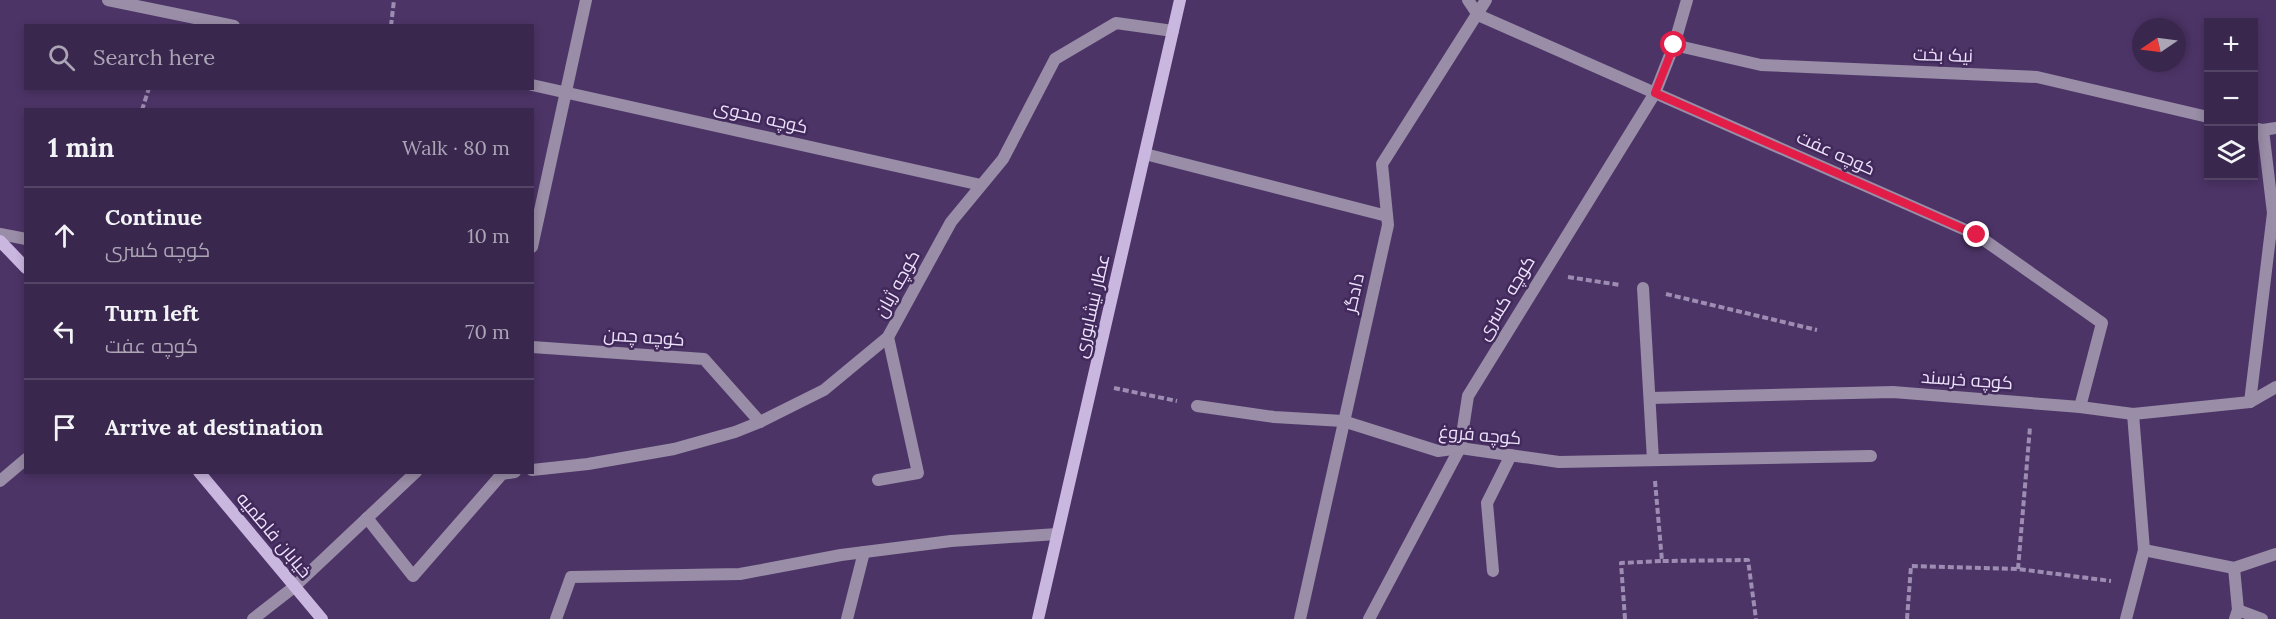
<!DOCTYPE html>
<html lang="en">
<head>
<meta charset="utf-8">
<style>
	body { margin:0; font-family:Lora,Cairo,serif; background:#412f54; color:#f1f3f6 }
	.controls { position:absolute; right:18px; top:18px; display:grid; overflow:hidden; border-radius:0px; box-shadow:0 3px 9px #0003 }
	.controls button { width:54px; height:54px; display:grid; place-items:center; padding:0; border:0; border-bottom:2px solid #544465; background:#3a274d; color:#f1f3f6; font:30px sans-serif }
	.compass { position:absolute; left:2132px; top:18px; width:54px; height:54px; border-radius:50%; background:#3a274d; box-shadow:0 3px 9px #0003; rotate:257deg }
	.stop { position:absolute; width:18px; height:18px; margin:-14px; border:4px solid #e11d48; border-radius:50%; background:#fff }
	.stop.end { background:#e11d48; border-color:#fff; box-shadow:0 2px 6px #0008 }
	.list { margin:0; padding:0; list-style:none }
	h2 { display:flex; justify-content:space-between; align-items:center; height:78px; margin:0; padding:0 24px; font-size:26px }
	h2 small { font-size:20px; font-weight:400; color:#aba5b6 }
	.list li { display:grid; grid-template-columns:39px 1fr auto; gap:18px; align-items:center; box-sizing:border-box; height:96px; padding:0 24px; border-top:2px solid #544465 }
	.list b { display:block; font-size:22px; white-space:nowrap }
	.list p { margin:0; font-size:20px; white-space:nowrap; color:#aba5b6 }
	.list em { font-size:20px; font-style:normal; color:#aba5b6 }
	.icon { flex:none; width:33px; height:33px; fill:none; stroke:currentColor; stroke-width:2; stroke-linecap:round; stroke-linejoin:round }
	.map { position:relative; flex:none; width:2276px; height:619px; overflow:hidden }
	.search { position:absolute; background:#3a274d; box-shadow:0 3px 9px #0003; left:24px; top:24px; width:510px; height:66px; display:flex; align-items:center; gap:15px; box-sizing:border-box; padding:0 21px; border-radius:0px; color:#aba5b6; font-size:22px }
	.panel { position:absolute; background:#3a274d; box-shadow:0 3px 9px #0003; left:24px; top:108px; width:510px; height:366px; border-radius:0px }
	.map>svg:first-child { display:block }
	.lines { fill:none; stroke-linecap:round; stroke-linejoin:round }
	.path { stroke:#9e8db2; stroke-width:4; stroke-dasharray:6 3; stroke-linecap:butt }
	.lane { stroke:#998da7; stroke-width:12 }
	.street { stroke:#998da7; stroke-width:12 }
	.secondary { stroke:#cab7e0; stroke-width:12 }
	.route { stroke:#e11d48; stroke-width:8 }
	.labels { text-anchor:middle; stroke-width:5; stroke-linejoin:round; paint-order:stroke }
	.street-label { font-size:18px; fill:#ede2fb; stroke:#42295b }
</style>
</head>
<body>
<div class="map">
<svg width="2276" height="619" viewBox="0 0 2276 619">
	<rect width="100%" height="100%" fill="#4d3467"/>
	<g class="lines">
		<!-- path -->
		<g class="path">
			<path d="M 391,26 L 394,0"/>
			<path d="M 142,110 L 149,88"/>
			<path d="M 1568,277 L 1620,285"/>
			<path d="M 1666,294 L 1817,330"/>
			<path d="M 1114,388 L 1177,401"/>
			<path d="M 1655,481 L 1662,561 L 1748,560 L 1756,619"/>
			<path d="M 2018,569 L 2030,427"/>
			<path d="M 1625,619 L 1621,563 L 1662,561"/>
			<path d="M 1907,619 L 1911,566 L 2018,569 L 2111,581"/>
		</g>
		<!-- lane -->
		<g class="lane">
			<path d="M 1468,0 L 1478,15 L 1977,235 L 2102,323 L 2080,407"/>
			<path d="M 1674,45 L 1761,65 L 2037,77 L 2208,117"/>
			<path d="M 2254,128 L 2263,130 L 2276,128"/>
			<path d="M 1145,154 L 1387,216"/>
			<path d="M 1643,288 L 1653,460"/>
			<path d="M 532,347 L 704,359 L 760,422"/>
			<path d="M 1650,398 L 1893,392 L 2080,407 L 2133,414 L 2250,402 L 2276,387"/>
			<path d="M 2250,402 L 2273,213 L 2263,130"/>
			<path d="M 1197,406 L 1274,417 L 1343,421 L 1438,451 L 1460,448 L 1559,462 L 1871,456"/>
			<path d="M 532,470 L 588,464 L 674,449 L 735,432 L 760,422 L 824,390 L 888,337 L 951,222 L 1003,159 L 1055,59 L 1116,23 L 1173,31"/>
			<path d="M 878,480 L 918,473 L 888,337"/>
			<path d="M 367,518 L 413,576 L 502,474 L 515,472"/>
			<path d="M 2144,550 L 2234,568 L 2276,554"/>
			<path d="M 2234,568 L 2238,610 L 2235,619"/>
			<path d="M 1493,571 L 1487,503 L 1511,455"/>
			<path d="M 2238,610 L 2262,619"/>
			<path d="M 556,619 L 571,577 L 740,574 L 841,555 L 951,541 L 1057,534"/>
			<path d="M 847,619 L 864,552"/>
			<path d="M 1300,619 L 1388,225 L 1382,164 L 1486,0"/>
			<path d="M 1369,619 L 1460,448 L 1468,396 L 1655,93 L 1674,45 L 1687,0"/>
			<path d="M 2126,619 L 2144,550 L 2133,414"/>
		</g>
		<!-- street -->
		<g class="street">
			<path d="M 108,0 L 234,26"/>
			<path d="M 532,85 L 981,185"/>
			<path d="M 0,234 L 26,239"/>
			<path d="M 532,247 L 586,0"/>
			<path d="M 0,481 L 26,459"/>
			<path d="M 253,619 L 294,587 L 416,472"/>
		</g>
		<!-- secondary -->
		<g class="secondary">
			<path d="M 0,241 L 26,268"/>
			<path d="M 199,472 L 322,619"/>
			<path d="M 1038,619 L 1180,0"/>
		</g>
	</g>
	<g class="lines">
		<!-- route -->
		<path class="route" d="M 1674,45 L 1655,93 L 1977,235"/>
	</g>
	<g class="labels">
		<!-- street labels -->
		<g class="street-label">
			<text transform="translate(1943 55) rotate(2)" y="6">نیک بخت</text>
			<text transform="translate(761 117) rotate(13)" y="6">کوچه محوی</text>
			<text transform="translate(1836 153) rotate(24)" y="6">کوچه عفت</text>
			<text transform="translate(897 284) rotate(-61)" y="6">کوچه ژیان</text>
			<text transform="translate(1354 293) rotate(-77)" y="6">دادگر</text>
			<text transform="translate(1506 298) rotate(-59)" y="6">کوچه کسری</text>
			<text transform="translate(1092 306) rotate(-77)" y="6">عطار نیشابوری</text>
			<text transform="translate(644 337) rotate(4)" y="6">کوچه چمن</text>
			<text transform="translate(1967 380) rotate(4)" y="6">کوچه خرسند</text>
			<text transform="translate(1480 435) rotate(5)" y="6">کوچه فروغ</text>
			<text transform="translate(274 535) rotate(50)" y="6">خیابان فاطمیه</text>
		</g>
	</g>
</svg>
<div class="controls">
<button>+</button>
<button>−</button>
<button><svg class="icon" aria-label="layers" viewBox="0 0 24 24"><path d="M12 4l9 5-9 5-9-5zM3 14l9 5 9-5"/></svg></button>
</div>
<svg class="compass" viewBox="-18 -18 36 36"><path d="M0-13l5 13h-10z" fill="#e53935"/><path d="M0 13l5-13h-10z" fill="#aba5b6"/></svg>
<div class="stop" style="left:1674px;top:45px"></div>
<div class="stop end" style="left:1977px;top:235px"></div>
<div class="search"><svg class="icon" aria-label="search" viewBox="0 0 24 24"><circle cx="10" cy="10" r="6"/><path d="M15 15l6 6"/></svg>Search here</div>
<section class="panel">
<h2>1 min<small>Walk · 80 m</small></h2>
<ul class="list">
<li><svg class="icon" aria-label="ahead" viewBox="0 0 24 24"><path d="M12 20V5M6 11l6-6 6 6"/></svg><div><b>Continue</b><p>کوچه کسری</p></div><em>10 m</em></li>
<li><svg class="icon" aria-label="left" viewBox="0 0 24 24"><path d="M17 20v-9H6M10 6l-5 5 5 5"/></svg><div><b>Turn left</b><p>کوچه عفت</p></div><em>70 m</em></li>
<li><svg class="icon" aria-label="arrive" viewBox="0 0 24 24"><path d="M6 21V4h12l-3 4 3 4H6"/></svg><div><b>Arrive at destination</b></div></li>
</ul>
</section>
</div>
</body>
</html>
